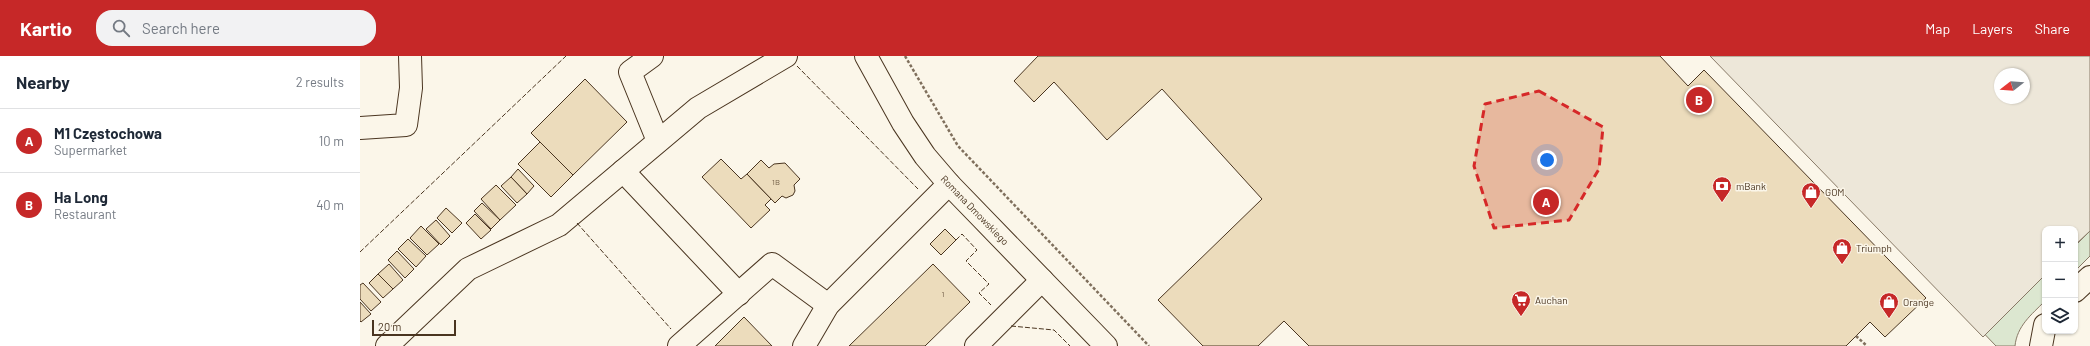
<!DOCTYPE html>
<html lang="en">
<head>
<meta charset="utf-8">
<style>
	body { margin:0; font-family:Barlow,sans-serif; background:#f2f2f3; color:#1f2937 }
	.controls { position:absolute; right:12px; bottom:12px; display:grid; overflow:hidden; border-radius:8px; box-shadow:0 1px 3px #0004 }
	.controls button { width:36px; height:36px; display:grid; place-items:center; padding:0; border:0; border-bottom:1px solid #e0e1e3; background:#fff; color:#1f2937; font:20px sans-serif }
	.compass { position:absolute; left:1634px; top:12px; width:36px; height:36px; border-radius:50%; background:#fff; box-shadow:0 1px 3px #0004; rotate:253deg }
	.scale { position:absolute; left:12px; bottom:10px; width:84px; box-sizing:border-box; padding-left:4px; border:2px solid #4a3520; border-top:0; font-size:11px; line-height:14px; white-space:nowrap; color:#4a3520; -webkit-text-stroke:3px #fbf6e9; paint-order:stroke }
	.you { position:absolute; left:1187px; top:104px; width:14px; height:14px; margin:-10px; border:3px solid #fff; border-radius:50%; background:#1a73e8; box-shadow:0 0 0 6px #1a73e833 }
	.badge { display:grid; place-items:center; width:26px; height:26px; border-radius:50%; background:#c62828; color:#fff; font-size:13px; font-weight:700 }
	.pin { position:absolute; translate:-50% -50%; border:2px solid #fff; box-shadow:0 1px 4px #0006 }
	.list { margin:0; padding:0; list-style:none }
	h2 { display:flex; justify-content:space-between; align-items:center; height:52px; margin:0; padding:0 16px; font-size:17px }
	h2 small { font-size:13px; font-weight:400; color:#747a83 }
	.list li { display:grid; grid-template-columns:26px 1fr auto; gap:12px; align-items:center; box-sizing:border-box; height:64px; padding:0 16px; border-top:1px solid #e0e1e3 }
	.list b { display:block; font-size:15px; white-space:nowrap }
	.list p { margin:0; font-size:13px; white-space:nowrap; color:#747a83 }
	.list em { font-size:13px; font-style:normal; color:#747a83 }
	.icon { flex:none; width:22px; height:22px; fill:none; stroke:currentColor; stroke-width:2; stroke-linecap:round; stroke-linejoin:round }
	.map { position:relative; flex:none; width:1730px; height:290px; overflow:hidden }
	header { display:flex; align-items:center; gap:24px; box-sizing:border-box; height:56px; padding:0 20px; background:#c62828; color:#fff }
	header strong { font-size:19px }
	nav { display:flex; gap:22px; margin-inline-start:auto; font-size:14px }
	.search { width:280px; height:36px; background:#f2f2f3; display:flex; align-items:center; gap:10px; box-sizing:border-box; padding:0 14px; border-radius:16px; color:#747a83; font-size:15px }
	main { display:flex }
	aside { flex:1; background:#fff }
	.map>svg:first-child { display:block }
	.green { fill:#dce7d0; stroke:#887966 }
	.parking { fill:#ede7d9; stroke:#887966; fill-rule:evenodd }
	.building { fill:#ecdcbc; stroke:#4a3520 }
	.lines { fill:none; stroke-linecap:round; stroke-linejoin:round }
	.minor-casing { stroke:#4a3520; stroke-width:24 }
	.path { stroke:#7f6f5c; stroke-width:2.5; stroke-dasharray:3 2; stroke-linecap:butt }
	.minor { stroke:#fbf6e9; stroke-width:22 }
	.fence { stroke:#4a3520; stroke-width:1; stroke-dasharray:5 2; stroke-linecap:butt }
	.marked { fill:#d62828; fill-opacity:0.2; stroke:#d62828; stroke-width:3; stroke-dasharray:8 5; stroke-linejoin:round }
	.labels { text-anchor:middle; stroke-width:3; stroke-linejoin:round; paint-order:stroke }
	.number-label { font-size:8px; fill:#725f47 }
	.poi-label { font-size:10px; fill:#4a3520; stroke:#fbf6e9; text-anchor:start }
	.street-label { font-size:10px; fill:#4a3520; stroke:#fbf6e9 }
</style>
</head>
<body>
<header>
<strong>Kartio</strong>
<div class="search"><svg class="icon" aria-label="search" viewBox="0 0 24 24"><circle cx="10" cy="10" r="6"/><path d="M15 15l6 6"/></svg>Search here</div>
<nav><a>Map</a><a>Layers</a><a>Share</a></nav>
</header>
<main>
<aside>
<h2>Nearby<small>2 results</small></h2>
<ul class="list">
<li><span class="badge">A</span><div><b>M1 Częstochowa</b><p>Supermarket</p></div><em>10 m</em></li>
<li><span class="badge">B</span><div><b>Ha Long</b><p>Restaurant</p></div><em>40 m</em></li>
</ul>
</aside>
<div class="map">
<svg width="1730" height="290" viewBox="0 0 1730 290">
	<rect width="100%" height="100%" fill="#fbf6e9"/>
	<!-- green -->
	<g class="green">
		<path d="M 1730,175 L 1730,200 L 1715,215 L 1715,190 Z"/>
		<path d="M 1685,219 L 1685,245 C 1671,259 1657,270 1655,290 L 1636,290 L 1614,267 Z"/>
	</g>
	<!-- parking -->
	<path class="parking" d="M 1350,0 L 1730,0 L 1730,175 L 1715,189 L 1715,173 L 1685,173 L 1685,219 L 1623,281 ZM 1640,18 L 1664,18 L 1664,42 L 1640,42 Z"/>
	<!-- building -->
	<g class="building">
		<path d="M 678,0 L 1300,0 L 1328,30 L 1344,14 L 1566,242 L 1525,281 L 1510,266 L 1486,290 L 949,290 L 924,265 L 898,290 L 843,290 L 798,244 L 902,143 L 802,33 L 747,84 L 694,26 L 674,46 L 654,25 Z"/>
		<path d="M 225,23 L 267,66 L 213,119 L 171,77 Z"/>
		<path d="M 180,86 L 213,119 L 191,141 L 158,108 Z"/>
		<path d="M 361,103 L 381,123 L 387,118 L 411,143 L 405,149 L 410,154 L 391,172 L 342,121 Z"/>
		<path d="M 401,104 L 409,112 L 414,108 L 425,107 L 440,123 L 434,129 L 435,135 L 433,139 L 426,142 L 422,140 L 415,147 L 387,118 Z"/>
		<path d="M 158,113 L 174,130 L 167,138 L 151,121 Z"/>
		<path d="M 151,121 L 167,138 L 157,147 L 141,130 Z"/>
		<path d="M 136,129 L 156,149 L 140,164 L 121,143 Z"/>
		<path d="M 122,147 L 140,164 L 131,173 L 114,155 Z"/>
		<path d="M 86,152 L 102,167 L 92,177 L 77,162 Z"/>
		<path d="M 115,158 L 131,174 L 121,183 L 106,167 Z"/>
		<path d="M 76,164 L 90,180 L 81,189 L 66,173 Z"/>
		<path d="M 61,170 L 79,188 L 67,199 L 50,182 Z"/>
		<path d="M 585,173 L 596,184 L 581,199 L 570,188 Z"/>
		<path d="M 48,183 L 66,200 L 56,211 L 38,193 Z"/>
		<path d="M 37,195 L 54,213 L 45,222 L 28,204 Z"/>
		<path d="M 29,208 L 43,224 L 33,233 L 18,218 Z"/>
		<path d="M 573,208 L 610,246 L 565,290 L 489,290 Z"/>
		<path d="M 18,218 L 33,233 L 23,242 L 9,227 Z"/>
		<path d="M 3,227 L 21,246 L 11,255 L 0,243 L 0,229 Z"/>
		<path d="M 0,246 L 11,258 L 1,266 L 0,265 Z"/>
		<path d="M 384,261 L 412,290 L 355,290 Z"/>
	</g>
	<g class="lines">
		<!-- minor casing -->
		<g class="minor-casing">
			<g id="minor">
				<path d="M 292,0 L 270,16 L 298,85"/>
				<path d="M 506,0 L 543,67 L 565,100 L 589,128 L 746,290"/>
				<path d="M 0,72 L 46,69 L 51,32 L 50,0"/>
				<path d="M 263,115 L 379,238"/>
				<path d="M 1715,235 L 1730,221"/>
				<path d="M 27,290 L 108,213 L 199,169 L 338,52 L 426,0"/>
				<path d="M 319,290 L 412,208 L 468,249"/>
				<path d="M 444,290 L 468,249 L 589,128"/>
				<path d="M 616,290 L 682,224"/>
				<path d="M 1681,290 L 1685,269"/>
			</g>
		</g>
		<!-- path -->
		<g class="path">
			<path d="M 545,0 L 598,90 L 789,290"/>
			<path d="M 1496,280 L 1507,290"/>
		</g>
		<!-- minor -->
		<use href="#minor" class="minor"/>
		<!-- fence -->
		<g class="fence">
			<path d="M 437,10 L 558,133"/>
			<path d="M 217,167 L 311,273"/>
			<path d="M 596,184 L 602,178 L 617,194 L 606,205 L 629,228 L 619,237 L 631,249"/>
			<path d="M 0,196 L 206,0"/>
			<path d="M 651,270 L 694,274 L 710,290"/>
		</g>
	</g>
	<!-- marked area -->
	<path class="marked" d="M 1179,35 L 1243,71 L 1239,113 L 1209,164 L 1134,172 L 1114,110 L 1125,48 Z"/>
	<!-- icons -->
	<defs>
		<g id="bank-pin" transform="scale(1)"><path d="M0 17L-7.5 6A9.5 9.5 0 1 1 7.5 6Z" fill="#c62828" stroke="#fbf6e9"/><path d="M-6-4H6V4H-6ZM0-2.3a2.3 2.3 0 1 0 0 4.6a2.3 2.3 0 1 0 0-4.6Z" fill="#fff"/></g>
		<g id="shop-pin" transform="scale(1)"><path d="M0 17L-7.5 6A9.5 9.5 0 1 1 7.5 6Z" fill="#c62828" stroke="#fbf6e9"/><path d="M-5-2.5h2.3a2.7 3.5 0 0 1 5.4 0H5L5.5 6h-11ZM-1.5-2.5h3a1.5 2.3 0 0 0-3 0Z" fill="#fff"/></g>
		<g id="supermarket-pin" transform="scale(1)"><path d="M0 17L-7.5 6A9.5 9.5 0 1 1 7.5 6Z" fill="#c62828" stroke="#fbf6e9"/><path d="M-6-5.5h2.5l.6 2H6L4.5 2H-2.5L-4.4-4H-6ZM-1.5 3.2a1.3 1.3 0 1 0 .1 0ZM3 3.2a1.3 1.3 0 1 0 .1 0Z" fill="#fff"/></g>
	</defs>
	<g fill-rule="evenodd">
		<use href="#bank-pin" x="1362" y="130"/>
		<use href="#shop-pin" x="1451" y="136"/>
		<use href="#shop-pin" x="1482" y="192"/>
		<use href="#supermarket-pin" x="1161" y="244"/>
		<use href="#shop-pin" x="1529" y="246"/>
	</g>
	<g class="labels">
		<!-- number labels -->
		<g class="number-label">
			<text x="416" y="129">1B</text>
			<text x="583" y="241">1</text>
		</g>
		<!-- poi labels -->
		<g class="poi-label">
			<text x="1376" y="134">mBank</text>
			<text x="1465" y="140">GOM</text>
			<text x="1496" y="196">Triumph</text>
			<text x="1175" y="248">Auchan</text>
			<text x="1543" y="250">Orange</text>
		</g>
		<!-- street labels -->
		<g class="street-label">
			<text transform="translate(615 154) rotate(46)" y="4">Romana Dmowskiego</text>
		</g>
	</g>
</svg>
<div class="controls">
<button>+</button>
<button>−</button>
<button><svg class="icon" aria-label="layers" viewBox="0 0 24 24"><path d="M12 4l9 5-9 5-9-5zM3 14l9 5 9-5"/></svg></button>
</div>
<svg class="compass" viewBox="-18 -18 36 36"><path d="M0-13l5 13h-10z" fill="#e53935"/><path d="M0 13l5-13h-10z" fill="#747a83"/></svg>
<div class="scale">20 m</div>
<div class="you"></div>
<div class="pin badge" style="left:1186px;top:146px">A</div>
<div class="pin badge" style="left:1339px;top:44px">B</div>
</div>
</main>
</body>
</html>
